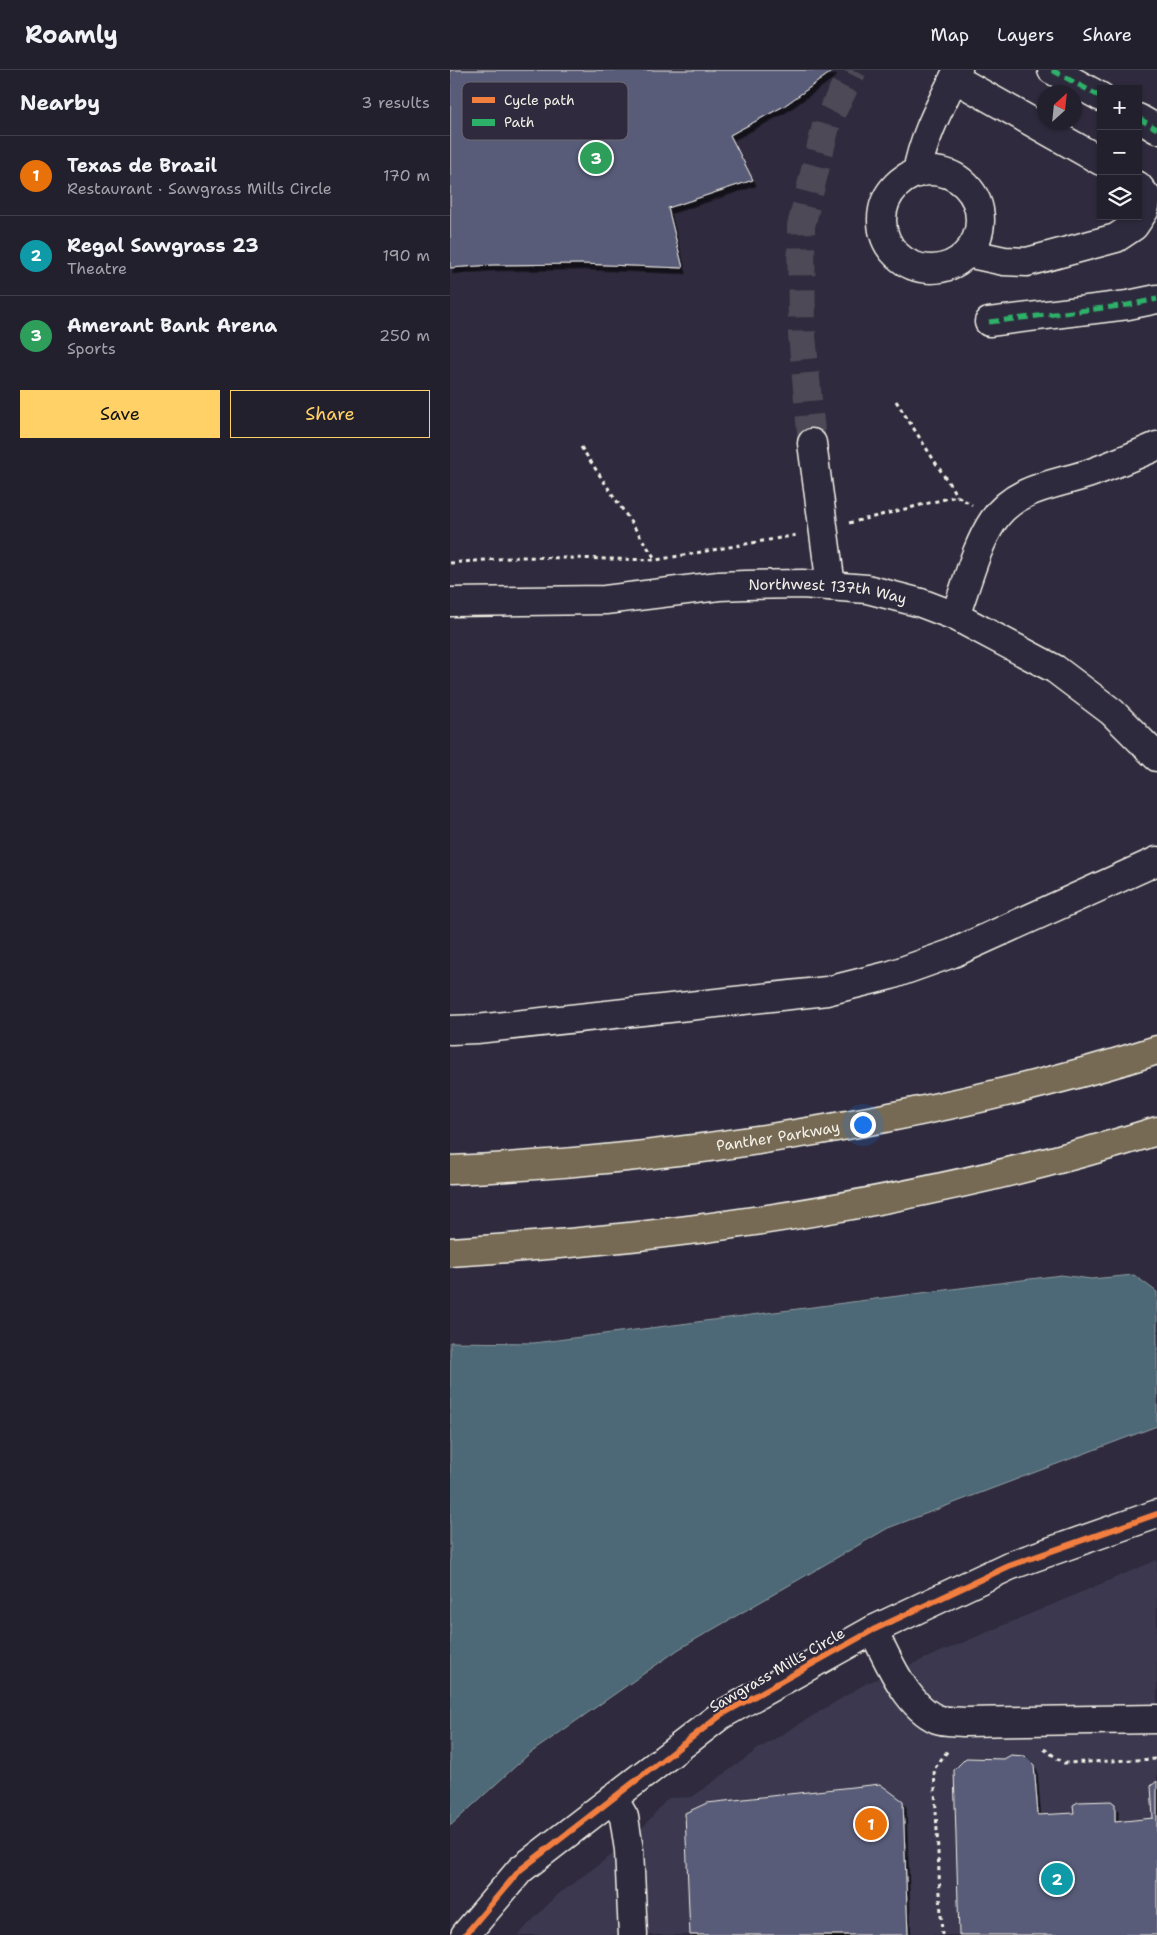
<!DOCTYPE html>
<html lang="en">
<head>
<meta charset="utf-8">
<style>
	body { margin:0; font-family:"Shantell Sans",sans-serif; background:#2b2836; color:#f1f3f6 }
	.controls { position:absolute; right:15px; top:15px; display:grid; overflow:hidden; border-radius:0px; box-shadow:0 1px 4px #0004 }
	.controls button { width:45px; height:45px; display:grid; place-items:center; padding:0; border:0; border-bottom:1px solid #403e4a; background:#23202e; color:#f1f3f6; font:25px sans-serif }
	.compass { position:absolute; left:587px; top:15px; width:45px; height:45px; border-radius:50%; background:#23202e; box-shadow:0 1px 4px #0004; rotate:27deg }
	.you { position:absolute; left:412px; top:1054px; width:18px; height:18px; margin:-12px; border:4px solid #fff; border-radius:50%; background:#1a73e8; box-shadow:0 0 0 8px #1a73e833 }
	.badge { display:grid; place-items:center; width:32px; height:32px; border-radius:50%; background:#ffd166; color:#fff; font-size:16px; font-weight:700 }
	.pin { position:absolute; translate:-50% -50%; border:2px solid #fff; box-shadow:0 1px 5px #0006 }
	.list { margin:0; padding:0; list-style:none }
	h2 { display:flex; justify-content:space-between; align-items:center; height:65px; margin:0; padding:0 20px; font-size:21px }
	h2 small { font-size:16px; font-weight:400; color:#a3a3aa }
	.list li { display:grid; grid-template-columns:32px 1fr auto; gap:15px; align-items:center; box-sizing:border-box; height:80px; padding:0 20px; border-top:1px solid #403e4a }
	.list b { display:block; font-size:19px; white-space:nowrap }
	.list p { margin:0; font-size:16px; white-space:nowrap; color:#a3a3aa }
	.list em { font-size:16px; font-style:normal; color:#a3a3aa }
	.actions { display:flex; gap:10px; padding:15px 20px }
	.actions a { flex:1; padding:11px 0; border:1px solid #ffd166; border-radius:0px; text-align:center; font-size:18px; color:#ffd166 }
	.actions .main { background:#ffd166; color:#111 }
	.icon { flex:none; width:28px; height:28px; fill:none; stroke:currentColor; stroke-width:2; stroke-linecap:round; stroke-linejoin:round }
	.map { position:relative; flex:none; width:707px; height:1865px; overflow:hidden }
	header { display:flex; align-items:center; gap:30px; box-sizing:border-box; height:70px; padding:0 25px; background:#23202e; border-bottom:1px solid #403e4a }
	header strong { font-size:24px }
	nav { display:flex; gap:28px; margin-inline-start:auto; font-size:18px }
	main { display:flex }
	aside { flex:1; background:#23202e }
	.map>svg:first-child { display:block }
	.built { fill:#3b394f }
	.water { fill:#4e6876; stroke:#909fa4 }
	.building { fill:#585b78; stroke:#f4f1e8; filter:url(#shadow) }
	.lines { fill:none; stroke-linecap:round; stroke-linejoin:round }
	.minor-tunnel { stroke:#4d4857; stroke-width:28; stroke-dasharray:28 14; stroke-linecap:butt }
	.minor-casing { stroke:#f4f1e8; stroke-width:31 }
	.major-casing { stroke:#f4f1e8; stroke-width:31 }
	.path { stroke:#f4f1e8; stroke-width:3; stroke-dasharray:4 4; stroke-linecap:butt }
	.minor { stroke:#2f2a3d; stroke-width:28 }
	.major { stroke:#766a54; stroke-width:28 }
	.quiet { stroke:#2db169; stroke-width:5; stroke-dasharray:10 5; stroke-linecap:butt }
	.cycleway-casing { stroke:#2f2a3d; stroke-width:9 }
	.cycleway { stroke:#f27e40; stroke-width:6 }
	.labels { text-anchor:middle; stroke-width:4; stroke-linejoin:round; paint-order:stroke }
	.street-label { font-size:15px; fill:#f4f1e8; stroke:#2f2a3d }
	.key { fill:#2f2a3d; stroke:#6a6670; stroke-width:1 }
	.key-label { font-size:14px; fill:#f4f1e8 }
</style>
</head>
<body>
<header>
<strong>Roamly</strong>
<nav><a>Map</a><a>Layers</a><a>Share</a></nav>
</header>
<main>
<aside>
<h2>Nearby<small>3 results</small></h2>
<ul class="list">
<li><span class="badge" style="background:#e8710a">1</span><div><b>Texas de Brazil</b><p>Restaurant · Sawgrass Mills Circle</p></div><em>170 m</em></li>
<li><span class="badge" style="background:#0f9aa8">2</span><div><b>Regal Sawgrass 23</b><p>Theatre</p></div><em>190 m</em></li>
<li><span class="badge" style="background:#2e9e5b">3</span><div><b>Amerant Bank Arena</b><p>Sports</p></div><em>250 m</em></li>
</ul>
<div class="actions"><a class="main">Save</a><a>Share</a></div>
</aside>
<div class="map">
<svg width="707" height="1865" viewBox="0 0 707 1865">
	<defs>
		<filter id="shadow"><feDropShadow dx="3" dy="5.5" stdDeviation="0" flood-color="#0009"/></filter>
	</defs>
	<rect width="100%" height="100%" fill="#2f2a3d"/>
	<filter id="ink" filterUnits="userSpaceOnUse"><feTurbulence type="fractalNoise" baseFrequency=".02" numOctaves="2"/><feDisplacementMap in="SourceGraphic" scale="10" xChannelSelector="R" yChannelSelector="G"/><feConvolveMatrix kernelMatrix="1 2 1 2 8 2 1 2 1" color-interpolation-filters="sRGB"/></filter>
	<g filter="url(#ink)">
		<!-- built -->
		<path class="built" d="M 707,1490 L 707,1865 L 68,1865 L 107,1825 L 182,1770 L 218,1728 L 242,1727 L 308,1679 L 415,1614 Z"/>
		<!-- water -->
		<path class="water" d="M 611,1205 L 641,1209 L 684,1205 L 707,1222 L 707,1356 L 438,1458 L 229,1579 L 79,1684 L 0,1756 L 0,1272 L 84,1273 Z"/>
		<!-- building -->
		<g class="building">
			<path d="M 0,0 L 384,0 L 334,36 L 280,65 L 303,110 L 218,138 L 233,198 L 132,194 L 42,195 L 0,198 Z"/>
			<path d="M 561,1685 L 575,1686 L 584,1695 L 588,1745 L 624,1743 L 623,1735 L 628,1732 L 661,1731 L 665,1734 L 665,1752 L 703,1748 L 701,1716 L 707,1711 L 707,1865 L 509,1865 L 504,1700 L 516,1688 L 554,1689 Z"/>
			<path d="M 430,1714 L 453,1731 L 458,1865 L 240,1865 L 235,1743 L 257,1733 Z"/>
		</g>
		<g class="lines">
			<!-- minor-tunnel -->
			<path class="minor-tunnel" d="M 362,373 L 352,265 L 351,156 L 377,52 L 403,0"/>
			<!-- minor casing -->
			<g class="minor-casing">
				<g id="minor">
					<path d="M 602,0 L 651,27"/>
					<path d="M 504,8 L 651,91"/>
					<path d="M 688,48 L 707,59"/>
					<circle cx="481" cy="150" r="49"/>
					<path d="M 467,103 C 473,66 492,33 508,0"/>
					<path d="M 517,183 L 554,191 L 577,192 L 666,168 L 684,156 L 694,141 L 697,127 L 688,116"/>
					<path d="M 539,252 L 678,235 L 707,229"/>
					<path d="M 362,373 L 381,516"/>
					<path id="s1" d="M 0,532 L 155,530 L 269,516 L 295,515 L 352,514 L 417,519 L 471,533 L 505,546 L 605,599 L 662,642 L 707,687"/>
					<path d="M 505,546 C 516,517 526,476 543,451 C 566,416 608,415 643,402 C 665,394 686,385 707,376"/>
					<path d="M 0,960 L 27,959 L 377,921 L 441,905 L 503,883 L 707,791"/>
					<path d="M 423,1560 C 437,1588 457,1637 487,1649 C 495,1652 506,1651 514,1652 L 707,1649"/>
					<path d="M 163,1728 L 174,1747 L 179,1780 L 183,1865"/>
					<path d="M 15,1865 L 70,1800 L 271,1645 L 423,1560 L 559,1496 L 707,1444"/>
				</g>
			</g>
			<!-- major casing -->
			<g class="major-casing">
				<g id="major">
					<path id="s2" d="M 0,1100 C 146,1094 292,1076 435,1048 C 527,1030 618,1009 707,980"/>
					<path d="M 0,1182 C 239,1168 478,1132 707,1061"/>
				</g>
			</g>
			<!-- path -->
			<g class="path">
				<path d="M 446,331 L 507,426"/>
				<path d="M 131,377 L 206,490"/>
				<path d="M 399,453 L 507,426 L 522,435"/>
				<path d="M 0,493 L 71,487 L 206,490 L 347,465"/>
				<path d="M 594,1679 L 614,1693 L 707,1689"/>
				<path d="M 492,1865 L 484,1699 L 499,1679"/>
			</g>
			<!-- minor -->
			<use href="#minor" class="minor"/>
			<!-- major -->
			<use href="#major" class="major"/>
			<!-- quiet -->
			<g class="quiet">
				<path d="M 602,0 L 651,27"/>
				<path d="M 688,48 L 707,59"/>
				<path d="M 539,252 L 678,235 L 707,229"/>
			</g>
			<!-- cycleway casing -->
			<g class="cycleway-casing">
				<path id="cycleway" d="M 15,1865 L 70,1800 L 271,1645 L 423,1560 L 559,1496 L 707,1444"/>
			</g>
			<!-- cycleway -->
			<use href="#cycleway" class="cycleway"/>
		</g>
	</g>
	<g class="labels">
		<!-- street labels -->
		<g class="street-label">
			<text dy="5" stroke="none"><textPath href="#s1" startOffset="379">Northwest 137th Way</textPath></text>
			<text dy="5" stroke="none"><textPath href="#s2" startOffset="330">Panther Parkway</textPath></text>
			<text transform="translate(327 1600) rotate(-30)" y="5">Sawgrass Mills Circle</text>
		</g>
	</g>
	<!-- legend -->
	<rect x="12" y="12" width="166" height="58" rx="8" class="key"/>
	<rect x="22" y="27" width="23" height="6" fill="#f27e40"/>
	<rect x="22" y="49" width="23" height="7" fill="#2db169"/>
	<g class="key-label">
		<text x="54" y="35">Cycle path</text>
		<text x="54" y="57">Path</text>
	</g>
</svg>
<div class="controls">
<button>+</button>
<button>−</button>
<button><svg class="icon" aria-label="layers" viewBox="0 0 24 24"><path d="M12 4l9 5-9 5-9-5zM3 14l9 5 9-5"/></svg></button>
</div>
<svg class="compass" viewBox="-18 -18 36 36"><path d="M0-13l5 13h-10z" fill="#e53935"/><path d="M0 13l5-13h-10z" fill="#a3a3aa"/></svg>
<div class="you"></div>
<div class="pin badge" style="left:421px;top:1754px;background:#e8710a">1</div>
<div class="pin badge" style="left:607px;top:1809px;background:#0f9aa8">2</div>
<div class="pin badge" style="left:146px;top:88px;background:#2e9e5b">3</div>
</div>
</main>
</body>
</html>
